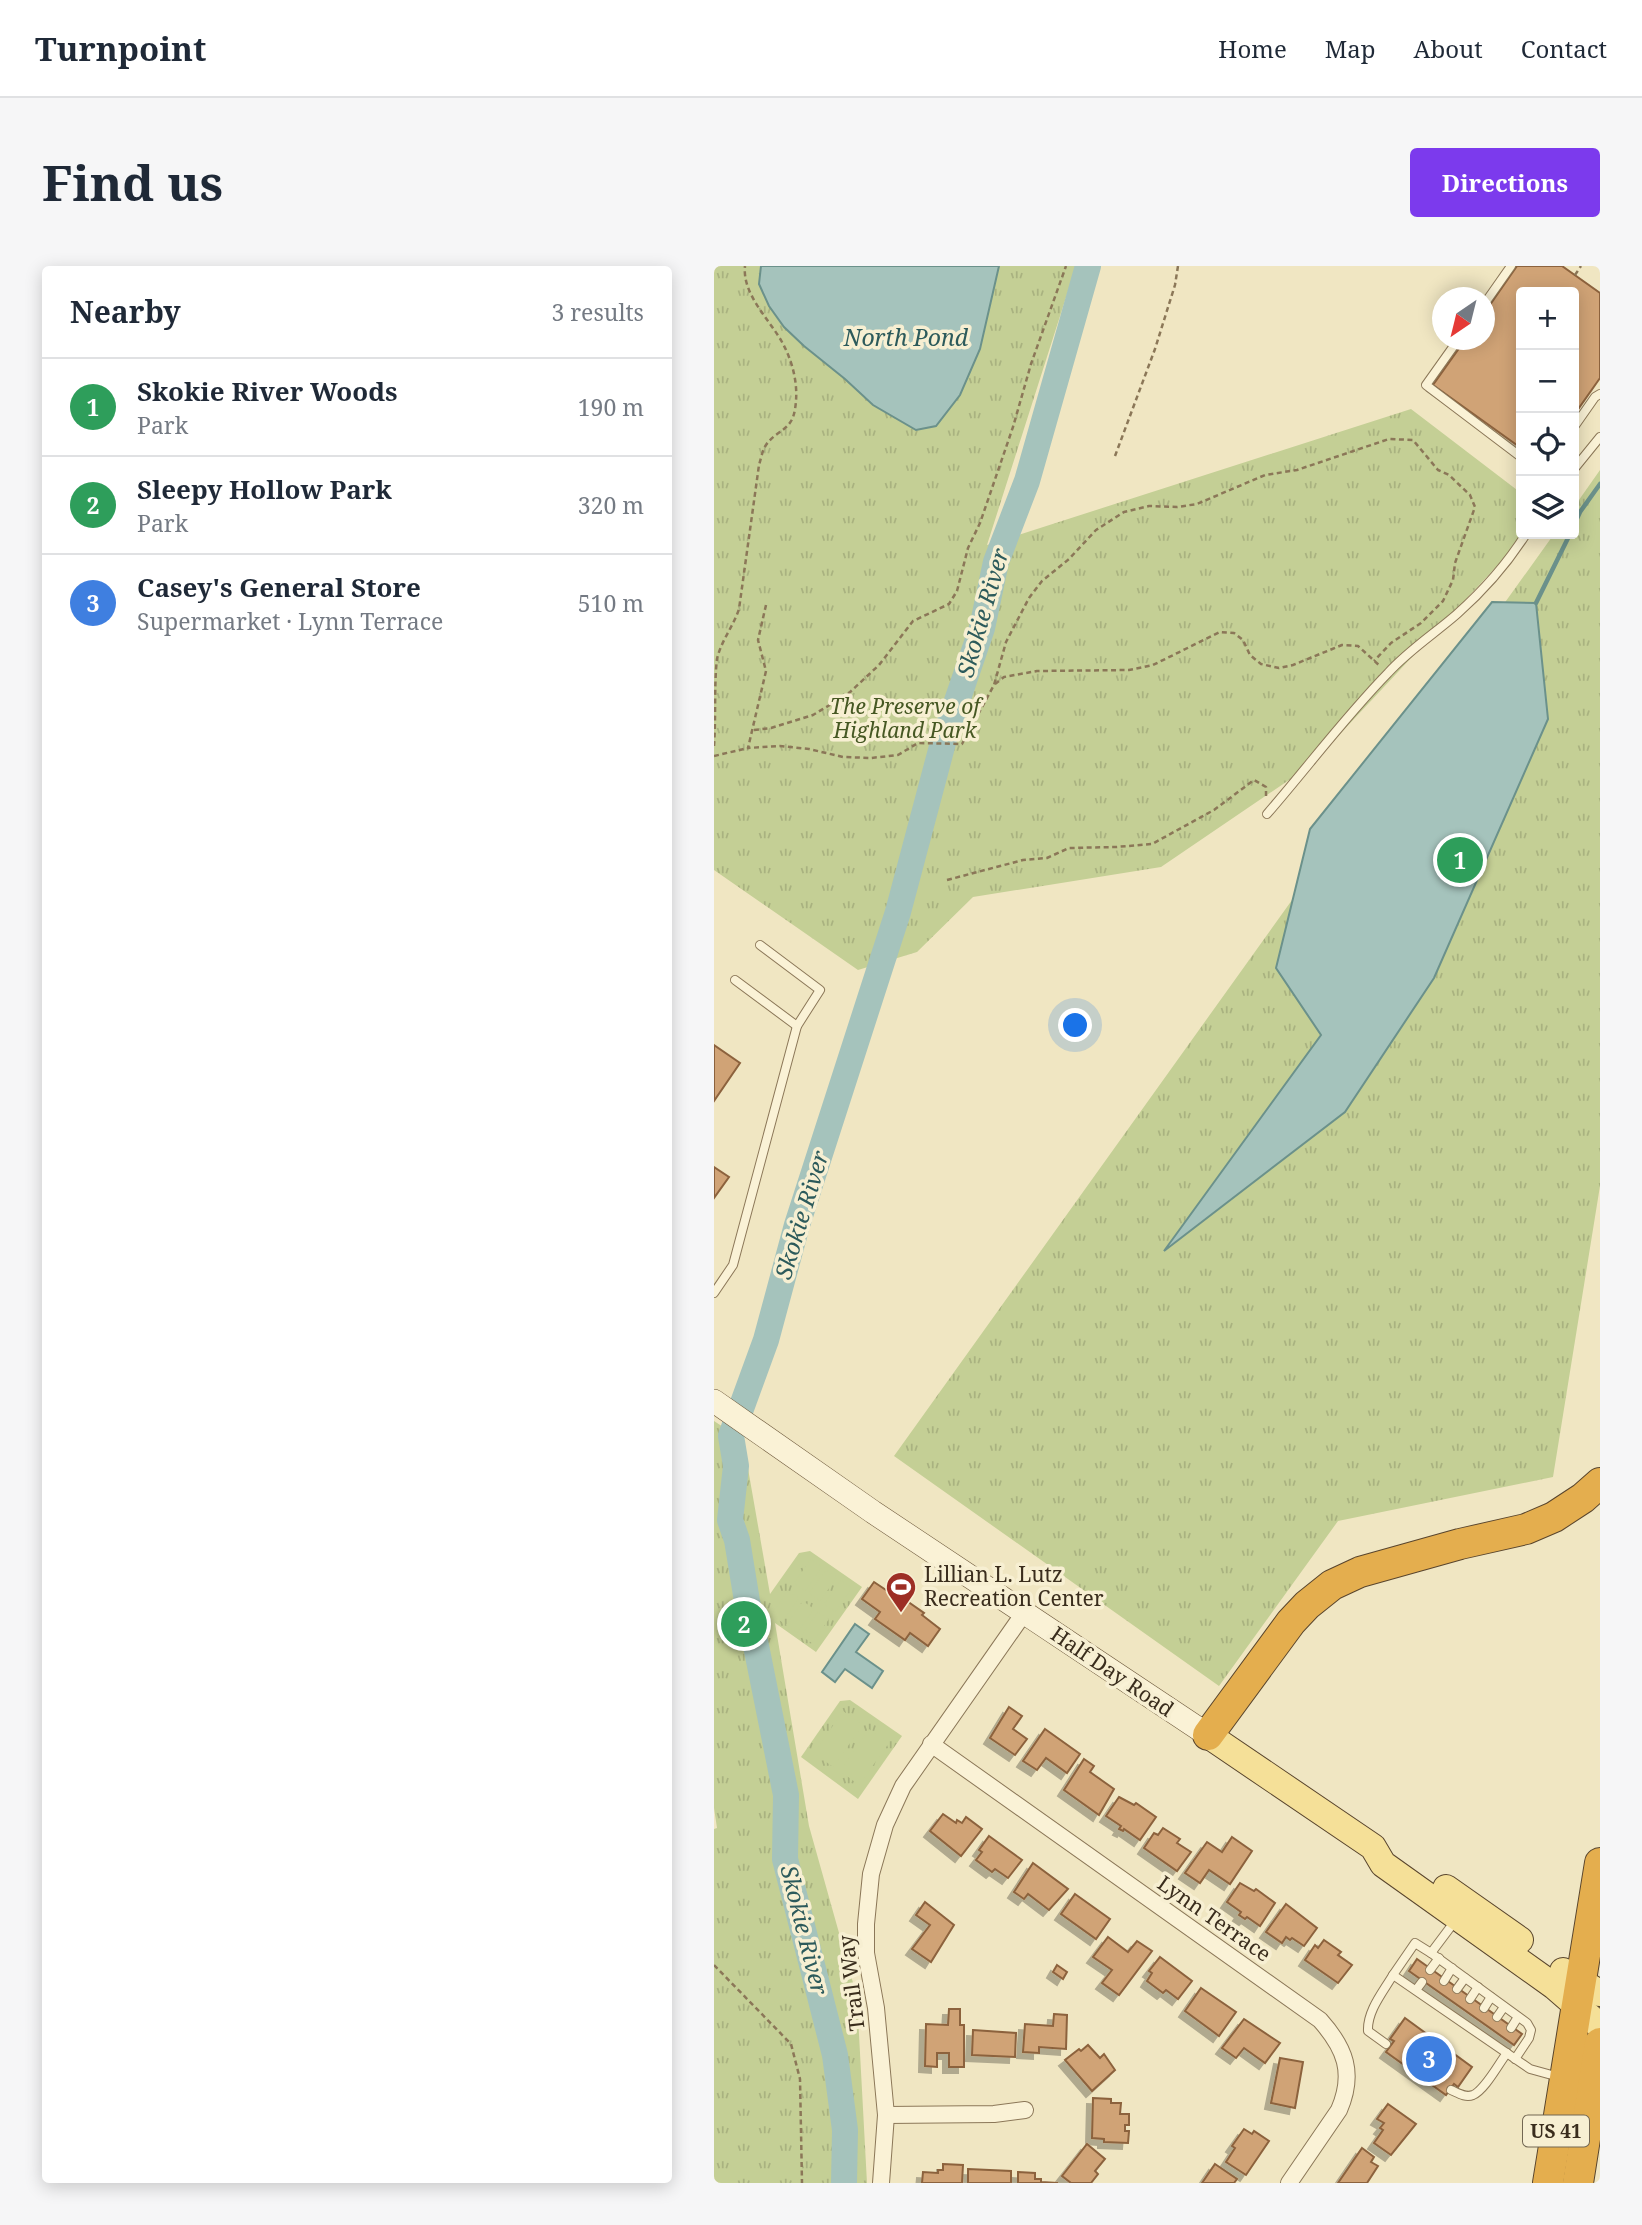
<!DOCTYPE html>
<html lang="en">
<head>
<meta charset="utf-8">
<style>
	body { margin:0; font-family:"Noto Serif",serif; background:#f6f6f7; color:#1f2937 }
	.controls { position:absolute; right:21px; top:21px; display:grid; overflow:hidden; border-radius:7px; box-shadow:0 4px 18px #0003 }
	.controls button { width:63px; height:63px; display:grid; place-items:center; padding:0; border:0; border-bottom:2px solid #e0e1e3; background:#fff; color:#1f2937; font:35px sans-serif }
	.compass { position:absolute; left:718px; top:21px; width:63px; height:63px; border-radius:50%; background:#fff; box-shadow:0 4px 18px #0003; rotate:215deg }
	.you { position:absolute; left:362px; top:760px; width:24px; height:24px; margin:-18px; border:5px solid #fff; border-radius:50%; background:#1a73e8; box-shadow:0 0 0 10px #1a73e833 }
	.badge { display:grid; place-items:center; width:46px; height:46px; border-radius:50%; background:#7c3aed; color:#fff; font-size:23px; font-weight:700 }
	.pin { position:absolute; translate:-50% -50%; border:4px solid #fff; box-shadow:0 2px 7px #0006 }
	.list { margin:0; padding:0; list-style:none }
	h2 { display:flex; justify-content:space-between; align-items:center; height:91px; margin:0; padding:0 28px; font-size:30px }
	h2 small { font-size:23px; font-weight:400; color:#747a83 }
	.list li { display:grid; grid-template-columns:46px 1fr auto; gap:21px; align-items:center; box-sizing:border-box; height:98px; padding:0 28px; border-top:2px solid #e0e1e3 }
	.list b { display:block; font-size:26px; white-space:nowrap }
	.list p { margin:0; font-size:23px; white-space:nowrap; color:#747a83 }
	.list em { font-size:23px; font-style:normal; color:#747a83 }
	.icon { flex:none; width:38px; height:38px; fill:none; stroke:currentColor; stroke-width:2; stroke-linecap:round; stroke-linejoin:round }
	.map { position:relative; flex:none; width:886px; height:1917px; overflow:hidden; border-radius:7px }
	header { display:flex; align-items:center; gap:42px; box-sizing:border-box; height:98px; padding:0 35px; background:#fff; border-bottom:2px solid #e0e1e3 }
	header strong { font-size:33px }
	nav { display:flex; gap:38px; margin-inline-start:auto; font-size:24px }
	.intro { display:flex; align-items:center; justify-content:space-between; box-sizing:border-box; height:168px; padding:0 42px }
	h1 { margin:0; font-size:49px }
	.button { padding:18px 32px; border-radius:7px; background:#7c3aed; color:#fff; font-size:24px; font-weight:700 }
	main { display:flex; gap:42px; padding:0 42px }
	aside { flex:1; background:#fff; border-radius:7px; box-shadow:0 4px 18px #0003 }
	.map>svg:first-child { display:block }
	.grass { fill:url(#grass-tufts) }
	.pitch { fill:#c4cf95 }
	.water { fill:#a5c3bc; stroke:#6b918b; stroke-width:2 }
	.lines { fill:none; stroke-linecap:round; stroke-linejoin:round }
	.stream { stroke:#6b918b; stroke-width:4.5 }
	.river { stroke:#a5c3bc; stroke-width:26 }
	.building { fill:#d0a376; stroke:#8c623d; stroke-width:2; filter:url(#shadow) }
	.lane-casing { stroke:#8b7758; stroke-width:10 }
	.street-casing { stroke:#8b7758; stroke-width:18 }
	.secondary-casing { stroke:#6d583b; stroke-width:24 }
	.primary-casing { stroke:#59452d; stroke-width:28 }
	.highway-casing { stroke:#59452d; stroke-width:32 }
	.path { stroke:#8b7758; stroke-width:2.5; stroke-dasharray:5 3.5; stroke-linecap:butt }
	.lane { stroke:#faf2d6; stroke-width:8 }
	.street { stroke:#faf2d6; stroke-width:16 }
	.secondary { stroke:#faf2d6; stroke-width:23 }
	.primary { stroke:#f5e098; stroke-width:26 }
	.highway { stroke:#e4ae4e; stroke-width:30 }
	.labels { text-anchor:middle; stroke-width:7; stroke-linejoin:round; paint-order:stroke }
	.shield { fill:#f7efd2; stroke:#736753; stroke-width:2 }
	.shield-label { font-size:19px; font-weight:bold; fill:#3a2d1d }
	.park-label { font-size:21px; font-style:italic; fill:#465823; stroke:#f7efd2 }
	.poi-label { font-size:21px; fill:#3a2d1d; stroke:#f7efd2; text-anchor:start }
	.street-label { font-size:21px; fill:#3a2d1d; stroke:#f7efd2 }
	.water-label { font-size:23px; font-style:italic; fill:#2c5a5b; stroke:#f7efd2 }
</style>
</head>
<body>
<header>
<strong>Turnpoint</strong>
<nav><a>Home</a><a>Map</a><a>About</a><a>Contact</a></nav>
</header>
<div class="intro"><h1>Find us</h1><a class="button">Directions</a></div>
<main>
<aside>
<h2>Nearby<small>3 results</small></h2>
<ul class="list">
<li><span class="badge" style="background:#2e9e5b">1</span><div><b>Skokie River Woods</b><p>Park</p></div><em>190 m</em></li>
<li><span class="badge" style="background:#2e9e5b">2</span><div><b>Sleepy Hollow Park</b><p>Park</p></div><em>320 m</em></li>
<li><span class="badge" style="background:#3f7fe0">3</span><div><b>Casey's General Store</b><p>Supermarket · Lynn Terrace</p></div><em>510 m</em></li>
</ul>
</aside>
<div class="map">
<svg width="886" height="1917" viewBox="0 0 886 1917">
	<defs>
		<pattern id="grass-tufts" width="24" height="20" patternUnits="userSpaceOnUse" patternTransform="scale(1.75)"><rect width="24" height="20" fill="#c4cf95"/><path d="M3 7l-1-3M5 7V3M7 7l1-3M15 17l-1-3M17 17v-4M19 17l1-3" fill="none" stroke="#a9b280"/></pattern>
		<filter id="shadow"><feDropShadow dx="-6" dy="6" stdDeviation="0" flood-color="#0004"/></filter>
	</defs>
	<rect width="100%" height="100%" fill="#f0e6c2"/>
	<!-- grass -->
	<g class="grass">
		<path d="M 0,0 L 362,0 L 273,279 L 697,143 L 807,227 L 807,268 L 813,268 L 597,499 L 447,601 L 259,631 L 203,686 L 144,704 L 0,604 Z"/>
		<path d="M 886,204 L 886,920 L 839,1211 L 624,1255 L 505,1420 L 180,1190 L 840,268 L 860,268 L 860,241 Z"/>
		<path d="M 0,1155 L 29,1174 L 56,1328 L 85,1287 L 96,1285 L 148,1321 L 102,1386 L 61,1357 L 95,1560 L 143,1731 L 153,1917 L 0,1917 L 0,1563 L 3,1562 L 0,1542 Z"/>
		<path d="M 136,1434 L 188,1470 L 144,1533 L 87,1491 L 126,1435 Z"/>
	</g>
	<!-- pitch -->
	<g class="pitch">
		<path d="M 97,1293 L 108,1301 L 91,1325 L 80,1317 Z"/>
		<path d="M 112,1304 L 123,1311 L 106,1335 L 95,1327 Z"/>
		<path d="M 127,1314 L 138,1322 L 121,1346 L 110,1338 Z"/>
		<path d="M 74,1325 L 85,1332 L 68,1356 L 57,1349 Z"/>
		<path d="M 89,1335 L 100,1343 L 83,1367 L 72,1359 Z"/>
		<path d="M 104,1346 L 115,1353 L 98,1377 L 87,1370 Z"/>
		<path d="M 129,1445 L 149,1459 L 119,1501 L 100,1487 Z"/>
		<path d="M 155,1463 L 175,1477 L 145,1519 L 126,1505 Z"/>
	</g>
	<!-- water -->
	<g class="water">
		<path d="M 47,0 L 285,0 L 266,83 L 246,129 L 222,160 L 202,164 L 159,139 L 131,113 L 90,80 L 70,61 L 55,40 L 45,18 Z"/>
		<path d="M 778,336 L 822,337 L 834,453 L 720,712 L 631,846 L 450,985 L 607,769 L 562,702 L 596,563 Z"/>
		<path d="M 141,1358 L 155,1368 L 142,1386 L 169,1405 L 158,1422 L 131,1403 L 121,1416 L 108,1406 Z"/>
	</g>
	<g class="lines">
		<!-- stream -->
		<g class="stream">
			<path d="M 860,259 L 866,246 L 886,218"/>
			<path d="M 822,337 L 856,268"/>
		</g>
		<!-- river -->
		<path class="river" d="M 130,1917 L 131,1864 L 121,1789 L 71,1593 L 72,1529 L 33,1335 L 23,1274 L 16,1254 L 22,1200 L 17,1170 L 52,1074 L 83,959 L 184,646 L 230,473 L 268,362 L 282,296 L 313,215 L 374,0"/>
	</g>
	<!-- building -->
	<g class="building">
		<path d="M 803,0 L 848,0 L 886,27 L 886,112 L 860,149 L 860,26 L 807,26 L 807,182 L 719,119 L 751,74 L 771,74 L 771,46 Z"/>
		<path d="M 0,779 L 26,797 L 0,835 Z"/>
		<path d="M 0,901 L 15,911 L 0,932 Z"/>
		<path d="M 160,1316 L 178,1328 L 180,1326 L 210,1347 L 208,1349 L 226,1363 L 214,1380 L 196,1367 L 191,1374 L 161,1353 L 166,1346 L 148,1333 Z"/>
		<path d="M 295,1441 L 308,1450 L 299,1463 L 313,1473 L 301,1489 L 276,1472 Z"/>
		<path d="M 331,1463 L 366,1488 L 353,1507 L 332,1492 L 323,1504 L 309,1495 Z"/>
		<path d="M 370,1493 L 380,1500 L 376,1506 L 400,1523 L 385,1549 L 350,1524 Z"/>
		<path d="M 405,1531 L 420,1539 L 422,1537 L 442,1551 L 426,1574 L 410,1563 L 409,1565 L 405,1563 L 407,1560 L 392,1550 Z"/>
		<path d="M 229,1548 L 242,1557 L 243,1554 L 248,1557 L 252,1551 L 268,1563 L 247,1590 L 216,1565 Z"/>
		<path d="M 449,1562 L 466,1573 L 463,1577 L 477,1586 L 463,1605 L 430,1582 L 440,1567 L 444,1569 Z"/>
		<path d="M 275,1570 L 308,1594 L 294,1612 L 281,1603 L 278,1606 L 262,1594 L 268,1586 L 265,1584 Z"/>
		<path d="M 518,1571 L 538,1585 L 516,1618 L 495,1604 L 486,1617 L 471,1607 L 493,1576 L 508,1586 Z"/>
		<path d="M 319,1597 L 354,1623 L 335,1644 L 314,1628 L 310,1633 L 300,1626 Z"/>
		<path d="M 526,1617 L 540,1625 L 542,1623 L 561,1637 L 546,1660 L 533,1651 L 531,1653 L 525,1649 L 527,1646 L 513,1636 Z"/>
		<path d="M 361,1628 L 396,1653 L 382,1673 L 347,1648 Z"/>
		<path d="M 211,1636 L 240,1659 L 217,1696 L 198,1683 L 216,1659 L 202,1649 Z"/>
		<path d="M 572,1638 L 603,1662 L 590,1680 L 578,1672 L 576,1674 L 572,1671 L 568,1677 L 552,1666 Z"/>
		<path d="M 394,1671 L 414,1686 L 423,1675 L 438,1685 L 405,1729 L 388,1717 L 398,1704 L 379,1691 Z"/>
		<path d="M 610,1674 L 627,1686 L 624,1689 L 638,1699 L 624,1717 L 591,1694 L 601,1679 L 604,1682 Z"/>
		<path d="M 446,1691 L 478,1715 L 464,1733 L 452,1724 L 449,1727 L 433,1715 L 438,1707 L 435,1705 Z"/>
		<path d="M 703,1693 L 808,1768 L 800,1779 L 695,1705 Z"/>
		<path d="M 343,1699 L 353,1706 L 349,1713 L 339,1706 Z"/>
		<path d="M 487,1722 L 522,1746 L 505,1770 L 471,1745 Z"/>
		<path d="M 235,1743 L 246,1743 L 246,1759 L 250,1759 L 250,1801 L 235,1801 L 235,1787 L 223,1787 L 223,1801 L 211,1800 L 212,1758 L 234,1759 Z"/>
		<path d="M 340,1748 L 353,1749 L 352,1783 L 325,1781 L 325,1787 L 309,1786 L 311,1758 L 339,1760 Z"/>
		<path d="M 691,1752 L 758,1801 L 744,1821 L 740,1818 L 732,1829 L 672,1786 L 680,1775 L 676,1773 Z"/>
		<path d="M 530,1753 L 566,1777 L 551,1797 L 530,1782 L 522,1792 L 508,1782 Z"/>
		<path d="M 259,1764 L 302,1767 L 301,1791 L 258,1789 Z"/>
		<path d="M 374,1779 L 386,1792 L 390,1788 L 401,1804 L 378,1825 L 351,1794 L 365,1783 L 367,1785 Z"/>
		<path d="M 566,1792 L 589,1796 L 581,1842 L 557,1837 Z"/>
		<path d="M 379,1832 L 397,1833 L 397,1837 L 407,1837 L 406,1848 L 415,1848 L 415,1859 L 411,1859 L 411,1865 L 415,1865 L 414,1877 L 390,1876 L 390,1873 L 378,1872 Z"/>
		<path d="M 674,1838 L 702,1858 L 677,1889 L 660,1877 L 669,1864 L 666,1862 L 670,1857 L 663,1853 Z"/>
		<path d="M 530,1863 L 538,1868 L 540,1865 L 555,1875 L 532,1909 L 512,1896 L 521,1882 L 518,1880 Z"/>
		<path d="M 373,1878 L 391,1893 L 381,1905 L 384,1908 L 377,1917 L 357,1917 L 348,1910 Z"/>
		<path d="M 648,1882 L 660,1891 L 657,1896 L 664,1900 L 653,1917 L 624,1917 Z"/>
		<path d="M 229,1898 L 249,1899 L 248,1917 L 208,1917 L 209,1906 L 224,1907 L 224,1904 L 229,1904 Z"/>
		<path d="M 501,1898 L 523,1913 L 520,1917 L 488,1917 Z"/>
		<path d="M 254,1903 L 297,1905 L 297,1917 L 254,1917 Z"/>
		<path d="M 304,1906 L 321,1907 L 321,1913 L 327,1913 L 327,1916 L 344,1917 L 304,1917 Z"/>
	</g>
	<g class="lines">
		<!-- lane casing -->
		<g class="lane-casing">
			<g id="lane">
				<path d="M 771,37 L 797,0"/>
				<path d="M 744,74 L 712,119 L 807,191"/>
				<path d="M 860,161 L 881,131 L 886,128"/>
				<path d="M 860,203 L 886,171"/>
				<path d="M 553,548 C 593,502 631,451 674,407 C 695,384 720,368 743,348 C 769,325 793,298 812,268"/>
				<path d="M 21,714 L 83,760"/>
				<path d="M 0,1027 L 19,999 L 83,760 L 106,724 L 46,679"/>
				<path d="M 741,1655 L 717,1687 L 813,1757 L 817,1764 L 815,1772 L 801,1793"/>
				<path d="M 717,1687 L 701,1677 L 679,1709 L 816,1803 L 845,1811"/>
				<path d="M 716,1704 L 725,1692"/>
				<path d="M 730,1715 L 738,1702"/>
				<path d="M 743,1723 L 751,1712"/>
				<path d="M 702,1724 L 708,1716"/>
				<path d="M 756,1733 L 764,1721"/>
				<path d="M 770,1742 L 777,1731"/>
				<path d="M 783,1751 L 790,1741"/>
				<path d="M 797,1762 L 804,1751"/>
				<path d="M 672,1778 L 654,1765 C 653,1745 669,1726 679,1709"/>
				<path d="M 737,1824 C 744,1827 751,1832 759,1829 C 771,1824 785,1797 793,1787"/>
			</g>
		</g>
		<!-- street casing -->
		<g class="street-casing">
			<g id="street">
				<path d="M 217,1478 L 606,1754 C 631,1782 641,1807 625,1844 L 575,1917"/>
				<path d="M 172,1849 L 280,1848 L 311,1844"/>
				<path d="M 167,1917 L 172,1849 L 162,1742 L 152,1687 L 152,1658 L 157,1608 L 171,1559 L 189,1520 L 310,1347"/>
			</g>
		</g>
		<!-- secondary casing -->
		<g class="secondary-casing">
			<path id="secondary" d="M 0,1135 L 159,1246 L 494,1469"/>
		</g>
		<!-- primary casing -->
		<g class="primary-casing">
			<g id="primary">
				<path d="M 494,1469 L 659,1581 L 669,1598 L 840,1720 L 886,1760"/>
				<path d="M 732,1622 L 806,1674"/>
				<path d="M 849,1705 L 886,1727"/>
			</g>
		</g>
		<!-- highway casing -->
		<g class="highway-casing">
			<g id="highway">
				<path d="M 494,1469 L 577,1356 L 593,1339 L 618,1319 L 646,1306 L 746,1278 L 812,1263 L 840,1251 L 869,1232 L 886,1217"/>
				<path d="M 834,1917 L 886,1597"/>
				<path d="M 864,1917 L 886,1777"/>
			</g>
		</g>
		<!-- path -->
		<g class="path">
			<path d="M 861,9 L 867,0"/>
			<path d="M 401,190 L 441,83 L 461,19 L 464,0"/>
			<path d="M 52,339 L 44,374 L 52,405 L 34,482 L 66,480 L 95,483 L 129,491 L 157,492 L 184,489 L 204,477 L 248,478 L 280,419 L 292,376 L 315,332 L 328,315 L 355,293 L 382,264 L 410,246 L 435,240 L 463,241 L 483,238 L 551,209 L 583,204 L 675,173 L 699,174 L 724,204 L 735,209 L 756,229 L 761,241 L 741,297 L 739,314 L 729,335 L 707,357 L 677,377 L 660,395"/>
			<path d="M 281,418 L 290,411 L 323,405 L 415,404 L 439,399 L 506,366 L 520,367 L 529,374 L 536,389 L 547,398 L 565,402 L 579,399 L 628,379 L 644,380 L 666,400"/>
			<path d="M 40,464 L 57,462 L 99,449 L 134,428 L 165,399 L 199,355 L 235,338 L 243,325 L 254,282 L 266,257 L 299,161 L 317,98 L 352,0"/>
			<path d="M 0,480 C 2,454 0,417 3,393 C 7,375 19,361 25,343 L 45,199 C 47,193 48,185 52,179 C 62,164 78,165 81,143 C 85,120 79,96 68,76 C 55,53 28,28 31,0"/>
			<path d="M 0,490 L 34,482"/>
			<path d="M 233,614 L 309,594 L 333,592 L 355,582 L 402,581 L 438,578 L 500,544 L 540,514 L 552,521 L 552,530"/>
			<path d="M 0,1699 L 77,1778 L 86,1813 L 88,1917"/>
		</g>
		<!-- lane -->
		<use href="#lane" class="lane"/>
		<!-- street -->
		<use href="#street" class="street"/>
		<!-- secondary -->
		<use href="#secondary" class="secondary"/>
		<!-- primary -->
		<use href="#primary" class="primary"/>
		<!-- highway -->
		<use href="#highway" class="highway"/>
	</g>
	<!-- icons -->
	<defs>
		<g id="stadium-pin" transform="scale(1.575)"><path d="M0 17L-7.5 6A9.5 9.5 0 1 1 7.5 6Z" fill="#9d2e25" stroke="#f7efd2"/><path d="M0-5a6.5 5 0 1 0 0 10a6.5 5 0 1 0 0-10ZM-3.5-1.8h7v3.6h-7Z" fill="#fff"/></g>
	</defs>
	<g fill-rule="evenodd">
		<use href="#stadium-pin" x="187" y="1321"/>
	</g>
	<g class="labels">
		<!-- shield labels -->
		<rect class="shield" x="809" y="1849.5" width="66" height="31" rx="5"/>
		<g class="shield-label">
			<text x="842" y="1872">US 41</text>
		</g>
		<!-- park labels -->
		<g class="park-label">
			<text x="191" y="448">The Preserve of<tspan x="191" dy="24">Highland Park</tspan></text>
		</g>
		<!-- poi labels -->
		<g class="poi-label">
			<text x="210" y="1316">Lillian L. Lutz<tspan x="210" dy="24">Recreation Center</tspan></text>
		</g>
		<!-- street labels -->
		<g class="street-label">
			<text transform="translate(398 1406) rotate(34)" y="7">Half Day Road</text>
			<text transform="translate(500 1653) rotate(35)" y="7">Lynn Terrace</text>
			<text transform="translate(138 1717) rotate(-97)" y="7">Trail Way</text>
		</g>
		<!-- water labels -->
		<g class="water-label">
			<text x="192" y="80">North Pond</text>
			<text transform="translate(269 347) rotate(-74)" y="8">Skokie River</text>
			<text transform="translate(88 949) rotate(-73)" y="8">Skokie River</text>
			<text transform="translate(90 1664) rotate(76)" y="8">Skokie River</text>
		</g>
	</g>
</svg>
<div class="controls">
<button>+</button>
<button>−</button>
<button><svg class="icon" aria-label="locate" viewBox="0 0 24 24"><circle cx="12" cy="12" r="6"/><path d="M12 2v4M12 18v4M2 12h4M18 12h4"/></svg></button>
<button><svg class="icon" aria-label="layers" viewBox="0 0 24 24"><path d="M12 4l9 5-9 5-9-5zM3 14l9 5 9-5"/></svg></button>
</div>
<svg class="compass" viewBox="-18 -18 36 36"><path d="M0-13l5 13h-10z" fill="#e53935"/><path d="M0 13l5-13h-10z" fill="#747a83"/></svg>
<div class="you"></div>
<div class="pin badge" style="left:746px;top:594px;background:#2e9e5b">1</div>
<div class="pin badge" style="left:30px;top:1358px;background:#2e9e5b">2</div>
<div class="pin badge" style="left:715px;top:1793px;background:#3f7fe0">3</div>
</div>
</main>
</body>
</html>
